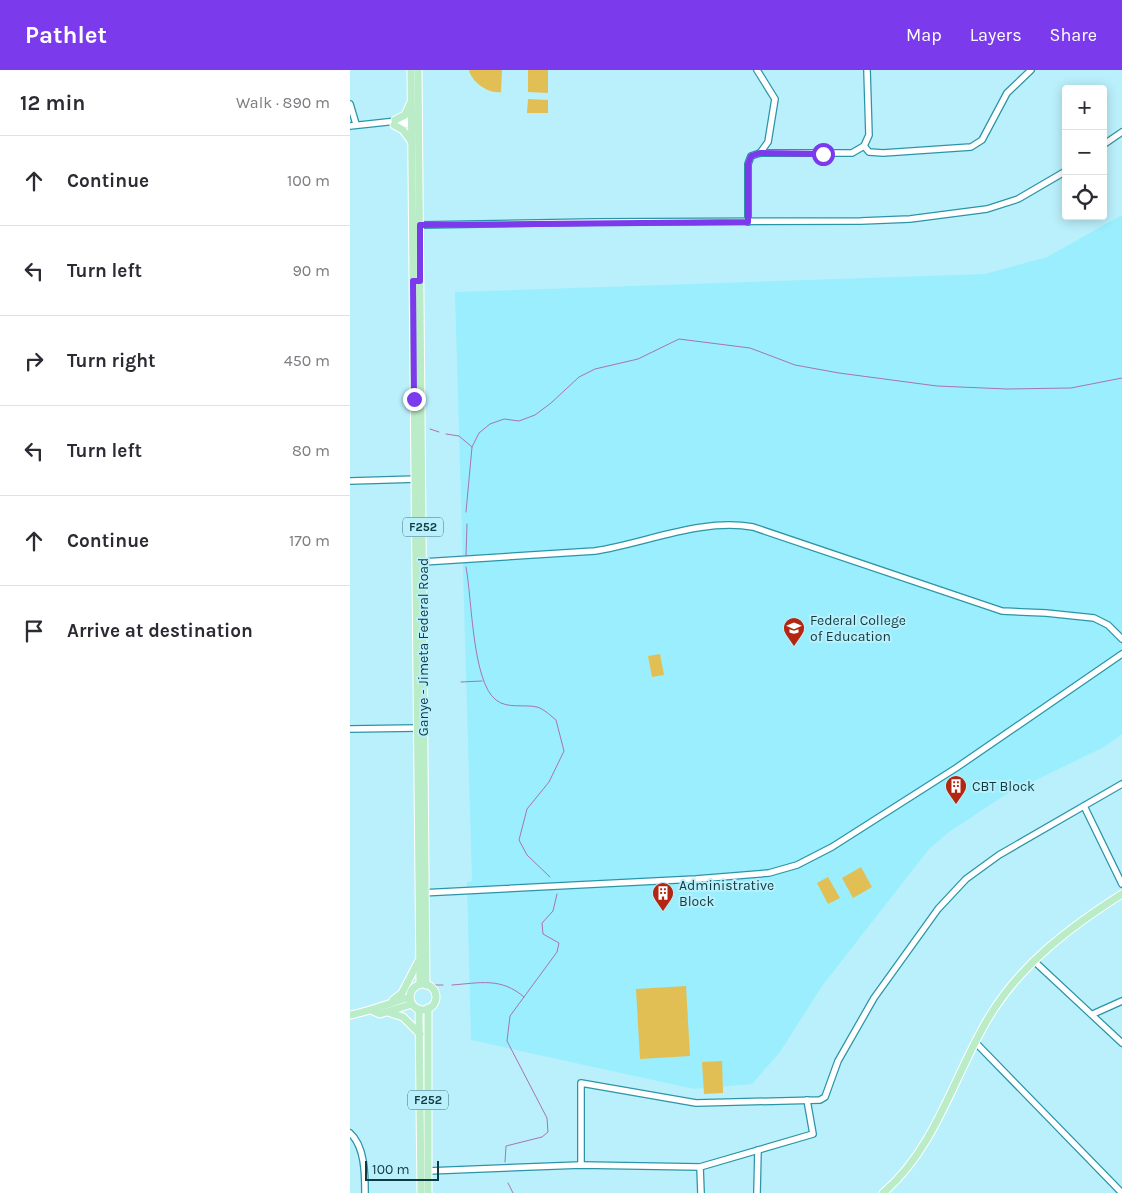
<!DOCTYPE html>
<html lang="en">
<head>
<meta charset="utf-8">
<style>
	body { margin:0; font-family:Karla,sans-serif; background:#f7f7f7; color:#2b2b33 }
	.controls { position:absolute; right:15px; top:15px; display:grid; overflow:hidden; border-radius:5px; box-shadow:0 2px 12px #0003 }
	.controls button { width:45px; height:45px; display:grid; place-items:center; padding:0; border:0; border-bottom:1px solid #e1e1e2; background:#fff; color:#2b2b33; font:25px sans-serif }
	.scale { position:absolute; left:15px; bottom:12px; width:74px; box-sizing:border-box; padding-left:5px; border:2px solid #0f3b42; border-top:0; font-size:14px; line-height:18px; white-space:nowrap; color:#0f3b42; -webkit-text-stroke:4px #baf0fb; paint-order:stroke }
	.stop { position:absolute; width:15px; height:15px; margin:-11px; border:4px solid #7c3aed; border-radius:50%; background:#fff }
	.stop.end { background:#7c3aed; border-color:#fff; box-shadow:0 1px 5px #0008 }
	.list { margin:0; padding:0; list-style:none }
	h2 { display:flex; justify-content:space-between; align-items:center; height:65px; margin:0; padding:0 20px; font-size:21px }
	h2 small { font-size:16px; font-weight:400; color:#7c7c81 }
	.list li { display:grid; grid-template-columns:32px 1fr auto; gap:15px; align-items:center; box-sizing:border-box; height:90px; padding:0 20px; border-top:1px solid #e1e1e2 }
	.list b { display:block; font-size:19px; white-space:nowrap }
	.list em { font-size:16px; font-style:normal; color:#7c7c81 }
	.icon { flex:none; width:28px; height:28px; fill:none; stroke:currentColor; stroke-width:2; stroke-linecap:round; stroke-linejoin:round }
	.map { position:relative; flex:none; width:772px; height:1123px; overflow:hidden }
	header { display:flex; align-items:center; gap:30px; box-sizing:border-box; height:70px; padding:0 25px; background:#7c3aed; color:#fff }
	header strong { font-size:24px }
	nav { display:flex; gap:28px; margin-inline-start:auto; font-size:18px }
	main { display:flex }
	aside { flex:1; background:#fff }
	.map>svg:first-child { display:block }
	.built { fill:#9aeefe }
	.green { fill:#e1bf54 }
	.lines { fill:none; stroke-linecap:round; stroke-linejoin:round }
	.stream { stroke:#a973b1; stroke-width:1 }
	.minor-casing { stroke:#2b95a7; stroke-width:8 }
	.major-casing { stroke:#fff; stroke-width:9 }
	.minor { stroke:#fff; stroke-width:5.5 }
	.major { stroke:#bbecc8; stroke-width:7 }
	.route { stroke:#7c3aed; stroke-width:6 }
	.labels { text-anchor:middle; stroke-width:4; stroke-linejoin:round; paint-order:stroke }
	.shield { fill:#baf0fb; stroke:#42717a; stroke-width:1 }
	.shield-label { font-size:12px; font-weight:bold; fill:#0f3b42 }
	.poi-label { font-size:14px; fill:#0f3b42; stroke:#baf0fb; text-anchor:start }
	.street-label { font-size:14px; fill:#0f3b42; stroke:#baf0fb }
</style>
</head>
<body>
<header>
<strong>Pathlet</strong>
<nav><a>Map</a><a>Layers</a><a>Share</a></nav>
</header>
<main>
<aside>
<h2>12 min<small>Walk · 890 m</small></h2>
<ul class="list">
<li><svg class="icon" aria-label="ahead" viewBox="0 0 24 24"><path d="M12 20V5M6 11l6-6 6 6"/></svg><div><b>Continue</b></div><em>100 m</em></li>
<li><svg class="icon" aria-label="left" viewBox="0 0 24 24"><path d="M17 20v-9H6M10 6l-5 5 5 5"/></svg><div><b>Turn left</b></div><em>90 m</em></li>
<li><svg class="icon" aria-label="right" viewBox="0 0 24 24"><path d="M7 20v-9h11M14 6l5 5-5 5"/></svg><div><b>Turn right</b></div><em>450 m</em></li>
<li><svg class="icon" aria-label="left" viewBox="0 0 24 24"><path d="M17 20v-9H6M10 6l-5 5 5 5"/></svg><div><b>Turn left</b></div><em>80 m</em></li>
<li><svg class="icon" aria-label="ahead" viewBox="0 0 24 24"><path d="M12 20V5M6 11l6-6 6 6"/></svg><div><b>Continue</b></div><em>170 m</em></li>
<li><svg class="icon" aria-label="arrive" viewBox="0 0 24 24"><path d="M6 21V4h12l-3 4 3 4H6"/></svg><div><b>Arrive at destination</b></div></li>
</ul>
</aside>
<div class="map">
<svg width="772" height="1123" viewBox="0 0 772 1123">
	<rect width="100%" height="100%" fill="#baf0fb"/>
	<!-- built -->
	<path class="built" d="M 772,145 L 772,664 L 754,677 L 655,725 L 599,762 L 579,779 L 472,916 L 430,982 L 402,1014 L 344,1019 L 121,970 L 117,812 L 122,811 L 105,222 L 635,204 L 697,187 Z"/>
	<!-- green -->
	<g class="green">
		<path d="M 119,0 L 152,0 L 151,22 C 139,24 122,13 119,0 Z"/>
		<path d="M 178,0 L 198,0 L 198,23 L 178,22 Z"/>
		<path d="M 178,29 L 198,30 L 198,43 L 177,43 Z"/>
		<path d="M 310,584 L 314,605 L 302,607 L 298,586 Z"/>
		<path d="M 511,797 L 522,817 L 503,828 L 492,808 Z"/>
		<path d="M 478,807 L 490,828 L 478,834 L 467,813 Z"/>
		<path d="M 336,916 L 340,986 L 290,989 L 286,919 Z"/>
		<path d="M 372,991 L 373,1023 L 354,1024 L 352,992 Z"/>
	</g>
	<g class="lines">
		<!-- stream -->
		<g class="stream">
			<path d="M 80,359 L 89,362"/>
			<path d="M 96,364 L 109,366 L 122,377"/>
			<path d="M 116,442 L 122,377 L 129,363 L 140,354 L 154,349 L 169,351 L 185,345 L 201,333 L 229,307 L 245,299 L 288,289 L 329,269 L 400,278 L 445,295 L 489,303 L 587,316 L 657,319 L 721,318 L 772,308"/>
			<path d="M 116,486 L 117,454"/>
			<path d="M 116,497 C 122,527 122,612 146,630 C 157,639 174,634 187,637 C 194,639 201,646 206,650 L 214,681 L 199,712 L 177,739 L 169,770 L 177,785 L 200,807"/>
			<path d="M 111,612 L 132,611"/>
			<path d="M 83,915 L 93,915"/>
			<path d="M 102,915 C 130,913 151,907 174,927"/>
			<path d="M 155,1092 L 156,1076 L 192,1067 L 198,1062 L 197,1048 L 157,971 L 160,946 L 207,882 L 209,873 L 193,864 L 192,853 L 203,841 L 207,824"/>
			<path d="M 158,1113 L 163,1123"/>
		</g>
		<!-- minor casing -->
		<g class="minor-casing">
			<g id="minor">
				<path d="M 407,0 L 425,29 L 418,72 L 410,83"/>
				<path d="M 0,34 L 6,54"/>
				<path d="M 45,55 L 66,54"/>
				<path d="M 0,56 L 65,49"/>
				<path d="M 753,75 L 772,62"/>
				<path d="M 514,76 L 519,82 L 533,83 L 621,77 L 632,70 L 657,23 L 681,0"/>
				<path d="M 398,152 L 398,94 L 401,86 L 410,83 L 502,83 L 514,76 L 519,65 L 517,0"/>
				<path d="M 70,155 L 245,152 L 511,151 L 560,149 L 637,139 L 668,129 L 716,101"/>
				<path d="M 0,411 L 68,409"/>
				<path d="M 73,492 L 245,481 C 296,473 351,448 403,457 L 652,541 L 696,543 L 744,548 L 758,555 L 772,569"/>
				<path d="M 0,659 L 67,658"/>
				<path d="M 734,736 L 772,814"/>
				<path d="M 71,823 L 346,809 L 419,803 L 447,795 L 482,777 L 606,698 L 772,584"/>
				<path d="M 684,891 L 772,973"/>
				<path d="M 743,944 L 772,931"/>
				<path d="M 625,972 L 772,1123"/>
				<path d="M 0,1063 C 15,1076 15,1105 15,1123"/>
				<path d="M 231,1095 L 231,1013 L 346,1033 L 470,1030 L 475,1027 L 488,991 L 524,928 L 588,839 L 616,809 L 649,785 L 772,714"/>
				<path d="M 350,1097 L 351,1123"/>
				<path d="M 78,1101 L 231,1095 L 350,1097 L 463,1064 L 457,1030"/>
				<path d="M 407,1123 L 408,1080"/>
			</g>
		</g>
		<!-- major casing -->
		<g class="major-casing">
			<g id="major">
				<path d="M 61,0 L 70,914"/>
				<path d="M 68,0 L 76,915"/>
				<path d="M 45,50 L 55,45 L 60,34"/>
				<path d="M 44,55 L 53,60 L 61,71"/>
				<circle cx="73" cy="927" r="13"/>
				<path d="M 43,930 L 52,923 L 68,892"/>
				<path d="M 78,938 L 78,1123"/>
				<path d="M 69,939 L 71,1123"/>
				<path d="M 23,941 L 30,944 L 62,934"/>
				<path d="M 38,942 L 53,947 L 70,964"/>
				<path d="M 0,945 C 21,941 40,933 60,927"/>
				<path d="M 533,1123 C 586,1078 604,1005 639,947 C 671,894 720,857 772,824"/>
			</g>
		</g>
		<!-- minor -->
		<use href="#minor" class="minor"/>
		<!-- major -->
		<use href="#major" class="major"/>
	</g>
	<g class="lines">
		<!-- route -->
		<path class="route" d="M 64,329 L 63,211 L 70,211 L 70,155 L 398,152 L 398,94 L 401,86 L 410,83 L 473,84"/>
	</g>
	<!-- icons -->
	<defs>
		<g id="school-pin" transform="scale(1.125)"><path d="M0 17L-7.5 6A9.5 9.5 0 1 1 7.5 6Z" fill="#b32611" stroke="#baf0fb"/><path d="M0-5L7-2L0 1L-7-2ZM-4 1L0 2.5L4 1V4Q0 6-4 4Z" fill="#fff"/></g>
		<g id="building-pin" transform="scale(1.125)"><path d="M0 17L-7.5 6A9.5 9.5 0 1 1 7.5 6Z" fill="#b32611" stroke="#baf0fb"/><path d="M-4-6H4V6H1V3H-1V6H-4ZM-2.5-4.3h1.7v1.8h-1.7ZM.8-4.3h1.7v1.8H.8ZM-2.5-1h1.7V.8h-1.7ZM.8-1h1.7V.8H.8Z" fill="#fff"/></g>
	</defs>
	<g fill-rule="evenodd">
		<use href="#school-pin" x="444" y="558"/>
		<use href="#building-pin" x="606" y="716"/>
		<use href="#building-pin" x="313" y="823"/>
	</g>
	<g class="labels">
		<!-- shield labels -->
		<g class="shield">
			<rect x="53" y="447.5" width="40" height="19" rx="4"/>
			<rect x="58" y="1020.5" width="40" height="19" rx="4"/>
		</g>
		<g class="shield-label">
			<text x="73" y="461">F252</text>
			<text x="78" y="1034">F252</text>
		</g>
		<!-- poi labels -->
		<g class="poi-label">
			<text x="460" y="555">Federal College<tspan x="460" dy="16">of Education</tspan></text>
			<text x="622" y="721">CBT Block</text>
			<text x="329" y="820">Administrative<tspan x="329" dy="16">Block</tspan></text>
		</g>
		<!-- street labels -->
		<g class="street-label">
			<text transform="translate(73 577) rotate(-90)" y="5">Ganye - Jimeta Federal Road</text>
		</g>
	</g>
</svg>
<div class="controls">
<button>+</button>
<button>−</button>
<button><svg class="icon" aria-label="locate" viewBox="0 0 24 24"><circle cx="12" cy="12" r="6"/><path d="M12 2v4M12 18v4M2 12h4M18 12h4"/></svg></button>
</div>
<div class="scale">100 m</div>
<div class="stop" style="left:473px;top:84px"></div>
<div class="stop end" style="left:64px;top:329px"></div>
</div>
</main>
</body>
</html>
